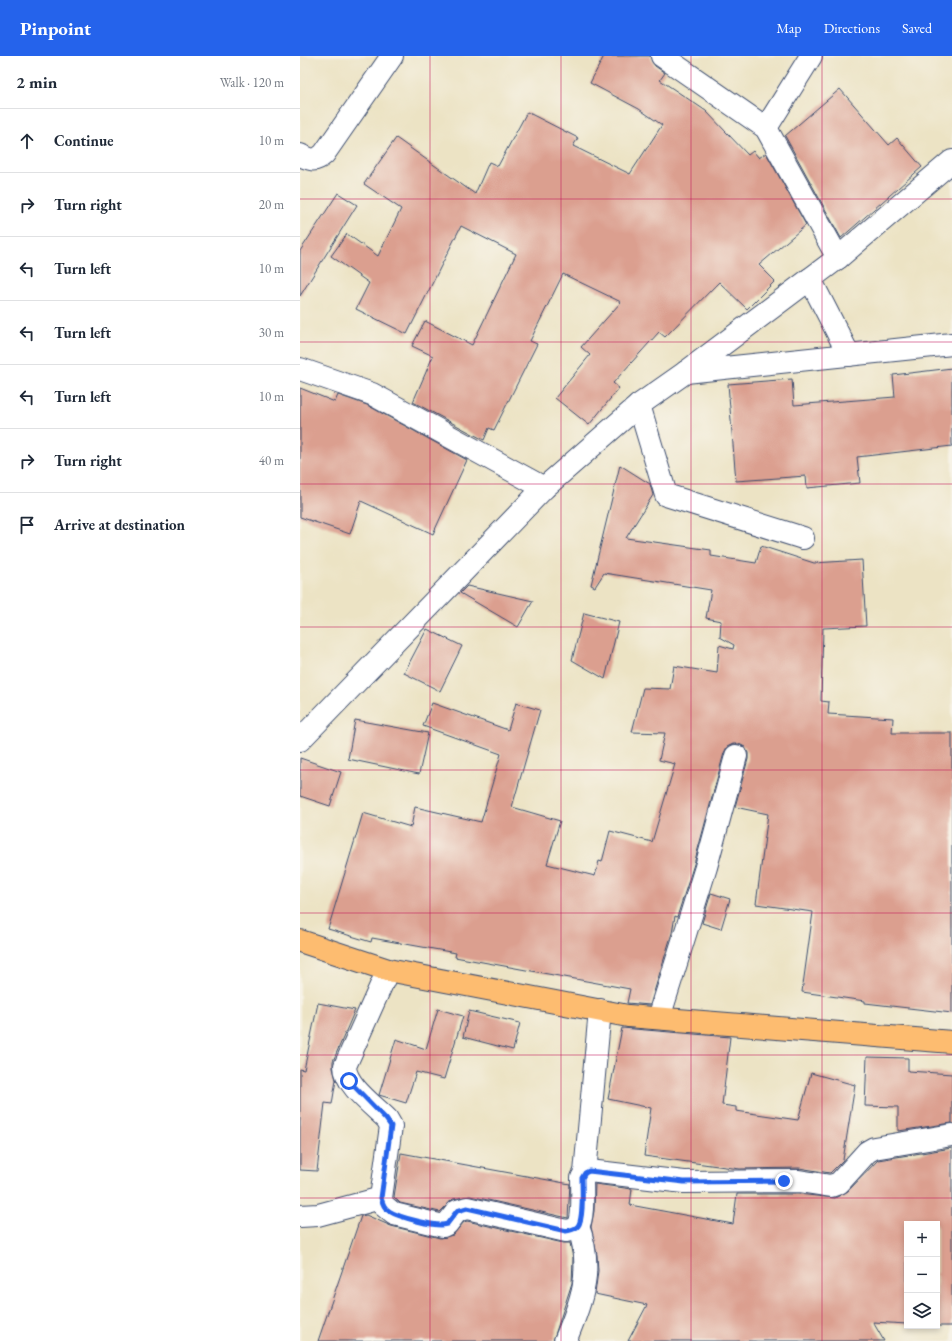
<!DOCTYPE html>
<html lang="en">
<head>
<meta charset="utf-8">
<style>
	body { margin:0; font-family:"EB Garamond",serif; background:#f2f2f3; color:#1f2937 }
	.controls { position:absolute; right:12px; bottom:12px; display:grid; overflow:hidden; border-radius:0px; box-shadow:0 2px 6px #0003 }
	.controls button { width:36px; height:36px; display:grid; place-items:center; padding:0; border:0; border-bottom:1px solid #e0e1e3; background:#fff; color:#1f2937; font:20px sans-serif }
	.stop { position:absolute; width:12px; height:12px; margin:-9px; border:3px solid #2563eb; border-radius:50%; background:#fff }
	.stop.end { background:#2563eb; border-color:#fff; box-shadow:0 1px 4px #0008 }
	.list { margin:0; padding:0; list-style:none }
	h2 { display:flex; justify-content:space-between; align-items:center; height:52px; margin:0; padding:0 16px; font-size:17px }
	h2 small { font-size:13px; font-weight:400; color:#747a83 }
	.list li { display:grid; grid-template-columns:26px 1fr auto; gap:12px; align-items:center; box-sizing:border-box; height:64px; padding:0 16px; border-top:1px solid #e0e1e3 }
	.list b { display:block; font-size:15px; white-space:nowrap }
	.list em { font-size:13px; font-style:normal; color:#747a83 }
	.icon { flex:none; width:22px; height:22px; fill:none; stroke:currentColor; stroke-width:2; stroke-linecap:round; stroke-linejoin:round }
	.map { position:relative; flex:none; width:652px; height:1285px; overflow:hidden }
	header { display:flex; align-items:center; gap:24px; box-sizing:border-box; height:56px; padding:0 20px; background:#2563eb; color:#fff }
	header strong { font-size:19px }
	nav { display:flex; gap:22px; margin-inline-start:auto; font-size:14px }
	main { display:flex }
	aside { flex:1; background:#fff }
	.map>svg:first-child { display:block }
	.building { fill:#db9f8f }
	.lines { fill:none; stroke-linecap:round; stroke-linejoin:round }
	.street-casing { stroke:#3a4a6d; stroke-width:24 }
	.primary-casing { stroke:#3a4a6d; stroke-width:24 }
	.street { stroke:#fff; stroke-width:22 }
	.primary { stroke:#fdbc70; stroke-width:22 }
	.route { stroke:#2563eb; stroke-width:5 }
	.grid { fill:none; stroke:#c2185b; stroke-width:1; stroke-opacity:0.55 }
</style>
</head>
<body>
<header>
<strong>Pinpoint</strong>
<nav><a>Map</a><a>Directions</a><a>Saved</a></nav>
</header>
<main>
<aside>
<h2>2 min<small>Walk · 120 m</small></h2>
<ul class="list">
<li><svg class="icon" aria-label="ahead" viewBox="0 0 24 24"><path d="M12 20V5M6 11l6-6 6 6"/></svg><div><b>Continue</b></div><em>10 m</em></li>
<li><svg class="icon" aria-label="right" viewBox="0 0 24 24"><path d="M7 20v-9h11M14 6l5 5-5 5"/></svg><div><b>Turn right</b></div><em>20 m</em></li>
<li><svg class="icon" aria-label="left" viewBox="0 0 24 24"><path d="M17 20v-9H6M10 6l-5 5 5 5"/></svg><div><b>Turn left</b></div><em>10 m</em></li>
<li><svg class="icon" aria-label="left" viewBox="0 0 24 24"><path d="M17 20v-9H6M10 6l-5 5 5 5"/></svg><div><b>Turn left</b></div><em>30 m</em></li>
<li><svg class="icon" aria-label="left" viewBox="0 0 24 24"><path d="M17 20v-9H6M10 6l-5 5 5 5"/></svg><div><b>Turn left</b></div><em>10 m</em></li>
<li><svg class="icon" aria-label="right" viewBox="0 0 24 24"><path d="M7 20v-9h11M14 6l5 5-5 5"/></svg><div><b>Turn right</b></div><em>40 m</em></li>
<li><svg class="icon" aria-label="arrive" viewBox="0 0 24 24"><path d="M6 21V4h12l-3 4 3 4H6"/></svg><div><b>Arrive at destination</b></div></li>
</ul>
</aside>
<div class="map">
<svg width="652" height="1285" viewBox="0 0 652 1285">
	<rect width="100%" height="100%" fill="#f7f3e8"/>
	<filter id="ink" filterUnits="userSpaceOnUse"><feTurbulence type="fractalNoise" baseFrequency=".025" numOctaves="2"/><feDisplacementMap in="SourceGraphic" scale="8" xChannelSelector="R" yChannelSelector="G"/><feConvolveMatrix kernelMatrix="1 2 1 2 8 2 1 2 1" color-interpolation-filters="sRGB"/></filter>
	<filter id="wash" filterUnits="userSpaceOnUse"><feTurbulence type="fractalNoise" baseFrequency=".012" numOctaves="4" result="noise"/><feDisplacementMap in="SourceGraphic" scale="16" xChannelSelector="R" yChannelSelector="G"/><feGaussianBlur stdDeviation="0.9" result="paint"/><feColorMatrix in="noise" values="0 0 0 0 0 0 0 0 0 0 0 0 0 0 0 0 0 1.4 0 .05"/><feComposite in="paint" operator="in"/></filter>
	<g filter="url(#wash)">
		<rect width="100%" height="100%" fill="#ece3c4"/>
		<g id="blocks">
			<!-- building -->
			<g class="building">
				<path d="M 304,0 L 350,0 L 355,10 L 365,17 L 360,24 L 406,55 L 448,99 L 453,95 L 459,102 L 466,97 L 506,169 L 459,209 L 475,225 L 447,253 L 419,226 L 365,281 L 359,276 L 313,327 L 319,332 L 289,369 L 255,342 L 290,299 L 281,291 L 321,246 L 263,218 L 230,285 L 237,288 L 194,374 L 189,372 L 184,384 L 113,346 L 133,300 L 112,290 L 125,265 L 172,289 L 216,198 L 161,170 L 107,278 L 56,253 L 69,227 L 31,200 L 47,178 L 78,200 L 101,153 L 64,128 L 96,82 L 175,138 L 189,106 L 198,110 L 227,56 L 278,82 L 273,90 L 330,118 L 362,69 L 339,53 L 290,27 Z"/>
				<path d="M 540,33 L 589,89 L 597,82 L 622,111 L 541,182 L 485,80 Z"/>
				<path d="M 38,137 L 57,149 L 0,240 L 0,195 Z"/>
				<path d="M 652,312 L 652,390 L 557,401 L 560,427 L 507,432 L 506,420 L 436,425 L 428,328 L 492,323 L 494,349 L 595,341 L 593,319 Z"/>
				<path d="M 0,332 L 35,346 L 38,339 L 67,349 L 167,404 L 133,478 L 61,445 L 50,478 L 0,461 Z"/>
				<path d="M 320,409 L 350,428 L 353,439 L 326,482 L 411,494 L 411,500 L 456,507 L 461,490 L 514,507 L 562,504 L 566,570 L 523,572 L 521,645 L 529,646 L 528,658 L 593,662 L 592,677 L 652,677 L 652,957 L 565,947 L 565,945 L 502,936 L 513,856 L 456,848 L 468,758 L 435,751 L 448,703 L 448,697 L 445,691 L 439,688 L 433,688 L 427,691 L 424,697 L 394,808 L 377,861 L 375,860 L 372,877 L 350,949 L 327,947 L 330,933 L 155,901 L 156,897 L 72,882 L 71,886 L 28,873 L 63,757 L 111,771 L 115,751 L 181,766 L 201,698 L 123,670 L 132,647 L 208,674 L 216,647 L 240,654 L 212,751 L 260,765 L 247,808 L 295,820 L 299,805 L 302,806 L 310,775 L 352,786 L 375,708 L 359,704 L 365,677 L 332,676 L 343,632 L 370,633 L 374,610 L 417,617 L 419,589 L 433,593 L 434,589 L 420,581 L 421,565 L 406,562 L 411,534 L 304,517 L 295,531 L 291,529 Z"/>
				<path d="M 167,530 L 233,545 L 218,571 L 160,537 Z"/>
				<path d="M 284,557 L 319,566 L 305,623 L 272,604 Z"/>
				<path d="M 127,573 L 162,590 L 140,635 L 104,617 Z"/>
				<path d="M 55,664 L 128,677 L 119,718 L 48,703 Z"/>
				<path d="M 0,702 L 41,716 L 30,750 L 0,740 Z"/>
				<path d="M 411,837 L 430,843 L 421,873 L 402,867 Z"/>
				<path d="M 18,947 L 55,954 L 33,1005 L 33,1012 L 36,1024 L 32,1048 L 25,1047 L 17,1115 L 0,1114 L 0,1013 L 4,1014 Z"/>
				<path d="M 138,953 L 163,960 L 144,1023 L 116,1016 L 106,1047 L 79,1039 L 96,983 L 126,993 Z"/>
				<path d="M 169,955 L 220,967 L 213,994 L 163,981 Z"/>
				<path d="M 322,972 L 430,981 L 422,1049 L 436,1051 L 436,1055 L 498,1064 L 511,1017 L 555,1029 L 543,1104 L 530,1117 L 499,1112 L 440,1113 L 344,1100 L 351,1052 L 308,1043 Z"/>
				<path d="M 567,1001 L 608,1002 L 608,1015 L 652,1018 L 652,1067 L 598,1075 L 598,1051 L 565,1050 Z"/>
				<path d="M 652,1092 L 652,1270 L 637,1270 L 637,1168 L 607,1168 L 607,1268 L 573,1266 L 584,1285 L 328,1285 L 347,1249 L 295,1238 L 298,1215 L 297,1199 L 291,1171 L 294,1155 L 295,1128 L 332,1133 L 330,1149 L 433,1168 L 437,1138 L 498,1138 L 535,1142 L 548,1135 L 578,1104 Z"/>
				<path d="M 101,1097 L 270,1128 L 268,1162 L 170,1140 L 153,1143 L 140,1156 L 100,1147 L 94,1141 Z"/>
				<path d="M 66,1159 L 91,1170 L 140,1182 L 153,1179 L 164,1166 L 167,1165 L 263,1187 L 270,1187 L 273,1202 L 272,1227 L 253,1285 L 18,1285 L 61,1160 Z"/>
			</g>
		</g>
	</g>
	<g filter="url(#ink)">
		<use href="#blocks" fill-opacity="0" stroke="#3a4a6d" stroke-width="1"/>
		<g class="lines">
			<!-- street casing -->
			<g class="street-casing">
				<g id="street">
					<path d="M 362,0 L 466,72 L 538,202"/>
					<path d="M 466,72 L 511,0"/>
					<path d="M 0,99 C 11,104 15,106 24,98 L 92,0"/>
					<path d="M 510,223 L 549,299"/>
					<path d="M 0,313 L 72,338 L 244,432"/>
					<path d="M 386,316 L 652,288"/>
					<path d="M 339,349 L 366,439 L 503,482"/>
					<path d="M 0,684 L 244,432 L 339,349 L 386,316 L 538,202 L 652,105"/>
					<path d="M 88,914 L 45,1010 C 45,1029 73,1049 87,1063 L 91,1070 L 81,1142 L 83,1149 L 94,1158 L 143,1170 L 147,1168 L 157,1155 L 167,1152 L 266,1175 C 270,1174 275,1174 278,1170 C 284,1162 282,1133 282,1122 L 285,1117 L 289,1115 L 384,1126 L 499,1125 L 531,1130 L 539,1127 L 567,1096 L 574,1092 L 652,1079"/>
					<path d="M 359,962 L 406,811 L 436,700"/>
					<path d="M 285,1117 L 300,954"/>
					<path d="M 0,1160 L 18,1159 L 81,1142"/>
					<path d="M 265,1285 C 282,1245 294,1213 278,1170"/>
				</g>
			</g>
			<!-- primary casing -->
			<g class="primary-casing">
				<path id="primary" d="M 0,885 L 88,914 L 328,960 L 652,986"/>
			</g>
			<!-- street -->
			<use href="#street" class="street"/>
			<!-- primary -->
			<use href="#primary" class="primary"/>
		</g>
	</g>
	<g class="lines" filter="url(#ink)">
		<!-- route -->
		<path class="route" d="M 49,1025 L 86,1063 L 91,1070 L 81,1142 C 83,1148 84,1152 89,1155 C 98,1161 138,1172 147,1168 L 157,1155 L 167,1152 L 266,1175 C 270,1174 275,1174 278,1170 C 284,1162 282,1133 282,1122 L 285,1117 L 289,1115 L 384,1126 L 484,1125"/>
	</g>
	<!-- grid -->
	<path class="grid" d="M 130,0 L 130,1285M 261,0 L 261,1285M 391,0 L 391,1285M 522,0 L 522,1285M 0,143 L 652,143M 0,286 L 652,286M 0,428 L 652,428M 0,571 L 652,571M 0,714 L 652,714M 0,857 L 652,857M 0,999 L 652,999M 0,1142 L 652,1142"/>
</svg>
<div class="controls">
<button>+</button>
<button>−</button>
<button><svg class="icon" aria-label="layers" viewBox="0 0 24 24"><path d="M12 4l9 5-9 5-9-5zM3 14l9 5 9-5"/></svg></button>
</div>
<div class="stop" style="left:49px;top:1025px"></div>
<div class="stop end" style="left:484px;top:1125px"></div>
</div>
</main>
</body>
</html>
